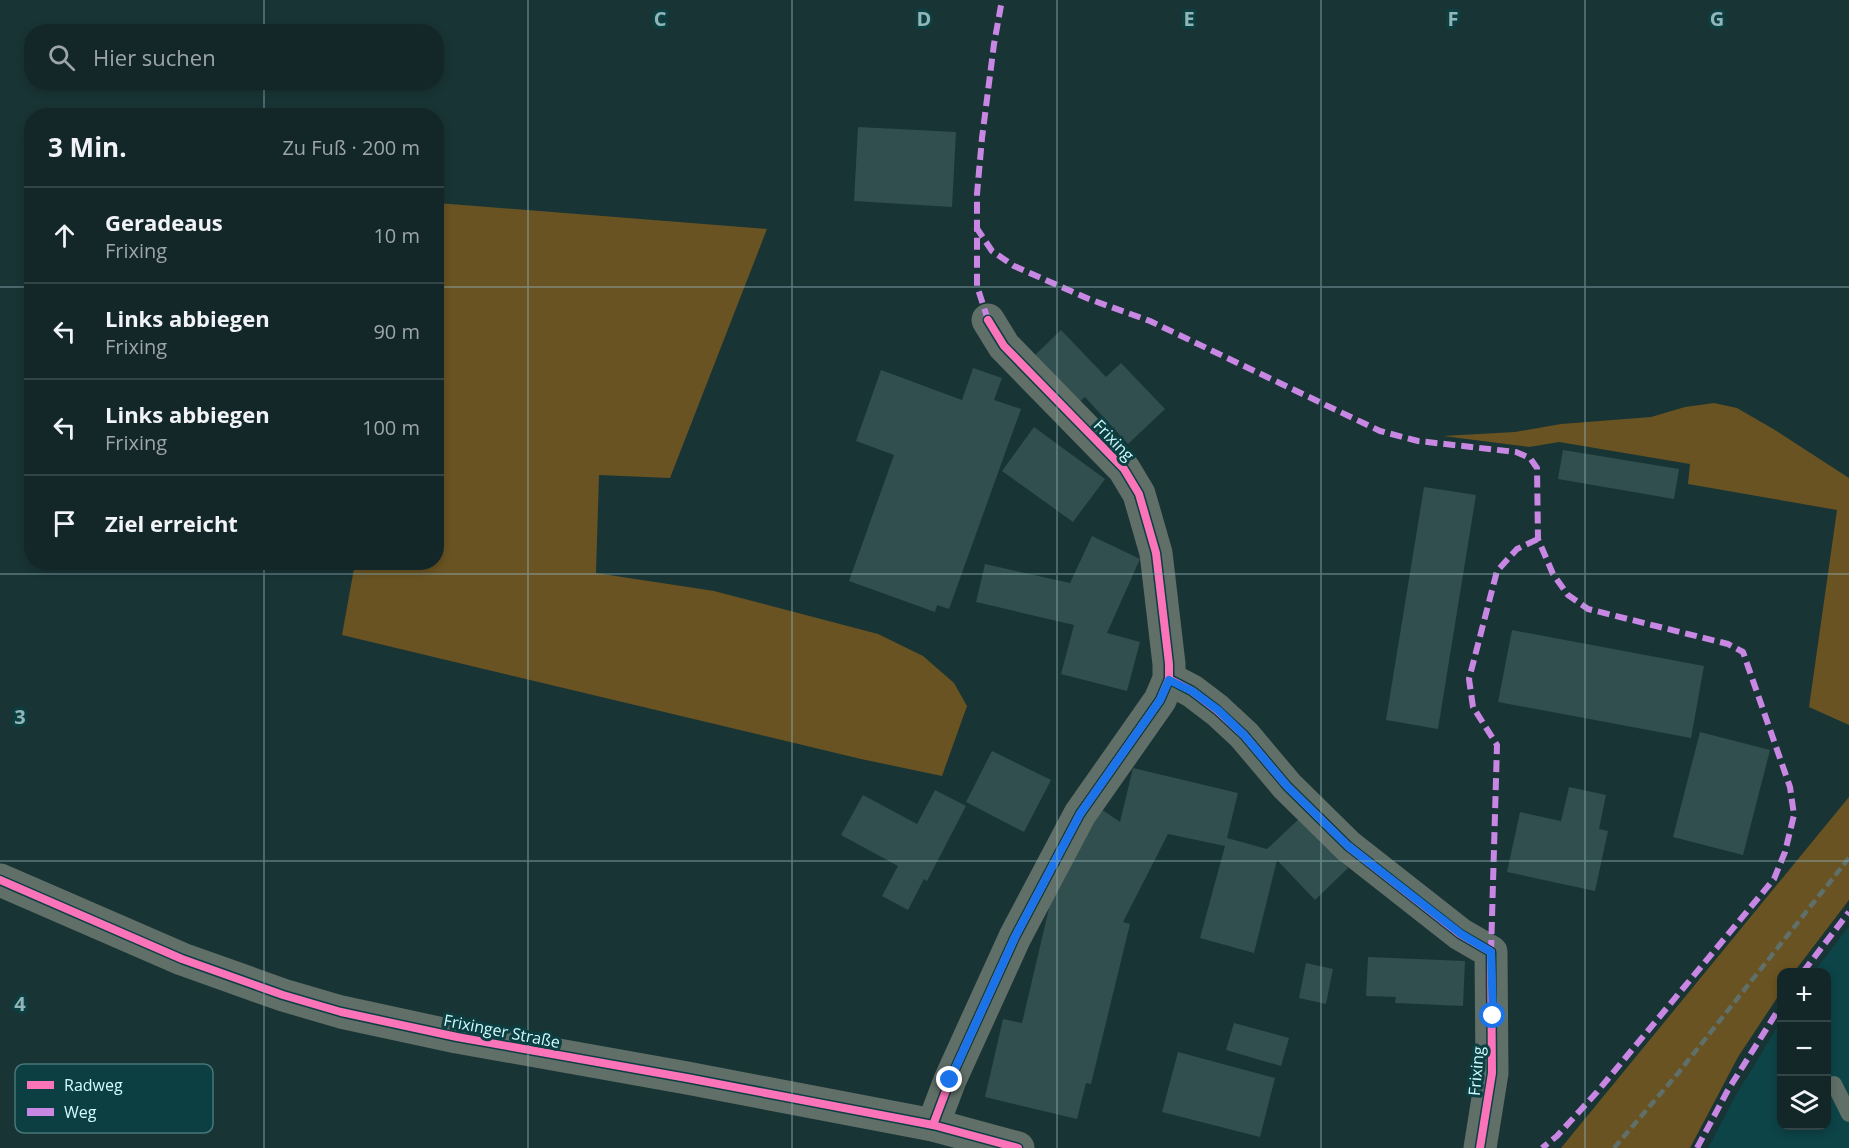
<!DOCTYPE html>
<html lang="de">
<head>
<meta charset="utf-8">
<style>
	body { margin:0; font-family:"Open Sans",sans-serif; background:#1c2f30; color:#f1f3f6 }
	.controls { position:absolute; right:18px; bottom:18px; display:grid; overflow:hidden; border-radius:12px; box-shadow:0 3px 9px #0003 }
	.controls button { width:54px; height:54px; display:grid; place-items:center; padding:0; border:0; border-bottom:2px solid #324445; background:#132728; color:#f1f3f6; font:30px sans-serif }
	.stop { position:absolute; width:18px; height:18px; margin:-14px; border:4px solid #1a73e8; border-radius:50%; background:#fff }
	.stop.end { background:#1a73e8; border-color:#fff; box-shadow:0 2px 6px #0008 }
	.list { margin:0; padding:0; list-style:none }
	h2 { display:flex; justify-content:space-between; align-items:center; height:78px; margin:0; padding:0 24px; font-size:26px }
	h2 small { font-size:20px; font-weight:400; color:#9da5a8 }
	.list li { display:grid; grid-template-columns:39px 1fr auto; gap:18px; align-items:center; box-sizing:border-box; height:96px; padding:0 24px; border-top:2px solid #324445 }
	.list b { display:block; font-size:22px; white-space:nowrap }
	.list p { margin:0; font-size:20px; white-space:nowrap; color:#9da5a8 }
	.list em { font-size:20px; font-style:normal; color:#9da5a8 }
	.icon { flex:none; width:33px; height:33px; fill:none; stroke:currentColor; stroke-width:2; stroke-linecap:round; stroke-linejoin:round }
	.map { position:relative; flex:none; width:1849px; height:1148px; overflow:hidden }
	.search { position:absolute; background:#132728; box-shadow:0 3px 9px #0003; left:24px; top:24px; width:420px; height:66px; display:flex; align-items:center; gap:15px; box-sizing:border-box; padding:0 21px; border-radius:24px; color:#9da5a8; font-size:22px }
	.panel { position:absolute; background:#132728; box-shadow:0 3px 9px #0003; left:24px; top:108px; width:420px; height:462px; border-radius:24px }
	.map>svg:first-child { display:block }
	.built { fill:#0d4447 }
	.green { fill:#695322 }
	.building { fill:#304f4e }
	.lines { fill:none; stroke-linecap:round; stroke-linejoin:round }
	.service { stroke:#606f67; stroke-width:16 }
	.minor { stroke:#606f67; stroke-width:33 }
	.tertiary { stroke:#606f67; stroke-width:33 }
	.rail { stroke:#5f706b; stroke-width:4.5; stroke-dasharray:9 4.5; stroke-linecap:butt }
	.quiet { stroke:#c787e3; stroke-width:6; stroke-dasharray:12 6; stroke-linecap:butt }
	.cycleway-casing { stroke:#0c3f42; stroke-width:11 }
	.cycleway { stroke:#fb73b8; stroke-width:8 }
	.route { stroke:#1a73e8; stroke-width:8 }
	.grid { fill:none; stroke:#91b5b8; stroke-width:1.5; stroke-opacity:0.55 }
	.labels { text-anchor:middle; stroke-width:6; stroke-linejoin:round; paint-order:stroke }
	.street-label { font-size:16px; fill:#d2fbfe; stroke:#0c3f42 }
	.key { fill:#0c3f42; stroke:#47777a; stroke-width:1.5 }
	.key-label { font-size:16px; fill:#d2fbfe }
	.grid-label { font-size:20px; text-anchor:middle; font-weight:bold; fill:#91b5b8; stroke:#0c3f42; stroke-width:6; stroke-linejoin:round; paint-order:stroke }
</style>
</head>
<body>
<div class="map">
<svg width="1849" height="1148" viewBox="0 0 1849 1148">
	<rect width="100%" height="100%" fill="#193435"/>
	<!-- built -->
	<path class="built" d="M 1849,926 L 1849,1148 L 1708,1148 L 1736,1095 L 1781,1021 L 1782,1126 L 1826,1126 L 1826,972 L 1814,972 Z"/>
	<!-- green -->
	<g class="green">
		<path d="M 437,203 L 767,229 L 670,478 L 599,475 L 596,573 L 714,591 L 878,634 L 923,656 L 954,683 L 967,706 L 942,776 L 861,759 L 342,635 L 355,563 L 436,562 Z"/>
		<path d="M 1714,403 L 1737,408 L 1775,430 L 1849,478 L 1849,725 L 1809,707 L 1837,510 L 1688,484 L 1690,464 L 1559,442 L 1529,447 L 1443,436 L 1515,432 L 1561,424 L 1651,417 L 1685,407 Z"/>
		<path d="M 1849,797 L 1849,900 L 1794,972 L 1782,972 L 1781,992 L 1738,1057 L 1690,1148 L 1561,1148 Z"/>
	</g>
	<!-- building -->
	<g class="building">
		<path d="M 858,127 L 956,132 L 952,207 L 854,201 Z"/>
		<path d="M 1061,330 L 1106,377 L 1121,363 L 1165,409 L 1128,444 L 1085,397 L 1078,403 L 1034,356 Z"/>
		<path d="M 973,368 L 1002,378 L 994,400 L 1021,409 L 949,609 L 937,605 L 935,612 L 849,581 L 894,455 L 856,441 L 881,370 L 962,400 Z"/>
		<path d="M 1034,427 L 1105,479 L 1073,522 L 1002,471 Z"/>
		<path d="M 1563,450 L 1679,469 L 1674,499 L 1558,479 Z"/>
		<path d="M 1424,487 L 1476,495 L 1438,729 L 1386,720 Z"/>
		<path d="M 1092,536 L 1140,559 L 1107,633 L 1140,642 L 1127,691 L 1061,674 L 1074,625 L 976,602 L 985,564 L 1070,583 Z"/>
		<path d="M 1512,630 L 1704,666 L 1691,738 L 1498,702 Z"/>
		<path d="M 1700,732 L 1770,750 L 1743,855 L 1673,837 Z"/>
		<path d="M 992,751 L 1051,780 L 1024,832 L 966,802 Z"/>
		<path d="M 1133,768 L 1238,793 L 1227,838 L 1267,849 L 1301,817 L 1348,868 L 1315,900 L 1277,860 L 1254,953 L 1200,938 L 1225,846 L 1168,834 L 1123,922 L 1130,924 L 1091,1084 L 1086,1083 L 1077,1119 L 985,1097 L 1003,1019 L 1022,1023 L 1050,904 L 1101,809 L 1120,822 Z"/>
		<path d="M 1569,787 L 1606,795 L 1599,829 L 1608,831 L 1595,891 L 1507,872 L 1520,812 L 1561,821 Z"/>
		<path d="M 935,790 L 966,806 L 927,881 L 924,879 L 908,910 L 882,896 L 898,866 L 841,835 L 863,795 L 917,824 Z"/>
		<path d="M 1368,957 L 1465,961 L 1463,1006 L 1395,1003 L 1396,997 L 1366,996 Z"/>
		<path d="M 1306,963 L 1333,969 L 1326,1004 L 1299,998 Z"/>
		<path d="M 1234,1023 L 1289,1038 L 1281,1066 L 1226,1050 Z"/>
		<path d="M 1178,1052 L 1275,1078 L 1260,1137 L 1162,1112 Z"/>
	</g>
	<g class="lines">
		<!-- service -->
		<path class="service" d="M 1834,1084 L 1849,1114"/>
		<!-- minor -->
		<g class="minor">
			<path d="M 1169,679 L 1192,691 L 1217,710 L 1244,735 L 1287,786 L 1348,846 L 1460,934 L 1491,952 L 1492,1073 L 1480,1148"/>
			<path d="M 933,1125 L 950,1080 L 1015,937 L 1080,814 L 1160,700 L 1169,679 L 1169,664 L 1156,553 L 1139,494 L 1124,469 L 1004,346 L 988,320"/>
		</g>
		<!-- tertiary -->
		<path class="tertiary" d="M 0,880 L 182,959 L 283,995 L 341,1012 L 457,1037 L 687,1078 L 933,1125 L 1018,1148"/>
		<!-- rail -->
		<path class="rail" d="M 1614,1148 L 1679,1072 L 1849,858"/>
		<!-- quiet -->
		<g class="quiet">
			<path d="M 976,227 L 992,251 L 1014,266 L 1089,299 L 1150,321 L 1380,431 L 1418,441 L 1516,452 L 1530,458 L 1537,468 L 1538,539 L 1553,574 L 1568,595 L 1588,609 L 1728,644 L 1743,652 L 1790,787 L 1794,815 L 1785,852 L 1774,879 L 1597,1092 L 1557,1136 L 1542,1148"/>
			<path d="M 988,320 L 977,286 L 977,194 L 982,138 L 994,44 L 1002,0"/>
			<path d="M 1491,952 L 1497,745 L 1473,707 L 1469,679 L 1497,571 L 1517,549 L 1538,539"/>
			<path d="M 1803,972 L 1849,912"/>
			<path d="M 1697,1148 L 1728,1090 L 1782,1004"/>
		</g>
		<!-- cycleway casing -->
		<g class="cycleway-casing">
			<g id="cycleway">
				<path d="M 1169,679 L 1192,691 L 1217,710 L 1244,735 L 1287,786 L 1348,846 L 1460,934 L 1491,952 L 1492,1073 L 1480,1148"/>
				<path d="M 0,880 L 182,959 L 283,995 L 341,1012 L 457,1037 L 687,1078 L 933,1125 L 1018,1148"/>
				<path d="M 933,1125 L 950,1080 L 1015,937 L 1080,814 L 1160,700 L 1169,679 L 1169,664 L 1156,553 L 1139,494 L 1124,469 L 1004,346 L 988,320"/>
			</g>
		</g>
		<!-- cycleway -->
		<use href="#cycleway" class="cycleway"/>
	</g>
	<g class="lines">
		<!-- route -->
		<path class="route" d="M 950,1080 L 1015,937 L 1080,814 L 1160,700 L 1169,680 L 1192,691 L 1218,710 L 1244,735 L 1287,786 L 1348,846 L 1461,934 L 1491,952 L 1493,1016"/>
	</g>
	<!-- grid -->
	<path class="grid" d="M 264,0 L 264,32M 528,0 L 528,1148M 792,0 L 792,1148M 1057,0 L 1057,1148M 1321,0 L 1321,1148M 1585,0 L 1585,1148M 264,82 L 264,116M 0,287 L 32,287M 436,287 L 1849,287M 264,562 L 264,1148M 0,574 L 1849,574M 0,861 L 1849,861"/>
	<g class="labels">
		<!-- street labels -->
		<g class="street-label">
			<text transform="translate(1114 440) rotate(46)" y="6">Frixing</text>
			<text transform="translate(502 1031) rotate(11)" y="6">Frixinger Straße</text>
			<text transform="translate(1476 1071) rotate(-85)" y="6">Frixing</text>
		</g>
	</g>
	<!-- legend -->
	<rect x="15" y="1064" width="198" height="69" rx="9" class="key"/>
	<rect x="27" y="1081" width="27" height="8" fill="#fb73b8"/>
	<rect x="27" y="1108" width="27" height="8" fill="#c787e3"/>
	<g class="key-label">
		<text x="64" y="1091">Radweg</text>
		<text x="64" y="1118">Weg</text>
	</g>
	<g class="grid-label">
		<text x="660" y="26">C</text>
		<text x="924" y="26">D</text>
		<text x="1189" y="26">E</text>
		<text x="1453" y="26">F</text>
		<text x="1717" y="26">G</text>
		<text x="20" y="724">3</text>
		<text x="20" y="1011">4</text>
	</g>
</svg>
<div class="controls">
<button>+</button>
<button>−</button>
<button><svg class="icon" aria-label="layers" viewBox="0 0 24 24"><path d="M12 4l9 5-9 5-9-5zM3 14l9 5 9-5"/></svg></button>
</div>
<div class="stop" style="left:1493px;top:1016px"></div>
<div class="stop end" style="left:950px;top:1080px"></div>
<div class="search"><svg class="icon" aria-label="search" viewBox="0 0 24 24"><circle cx="10" cy="10" r="6"/><path d="M15 15l6 6"/></svg>Hier suchen</div>
<section class="panel">
<h2>3 Min.<small>Zu Fuß · 200 m</small></h2>
<ul class="list">
<li><svg class="icon" aria-label="ahead" viewBox="0 0 24 24"><path d="M12 20V5M6 11l6-6 6 6"/></svg><div><b>Geradeaus</b><p>Frixing</p></div><em>10 m</em></li>
<li><svg class="icon" aria-label="left" viewBox="0 0 24 24"><path d="M17 20v-9H6M10 6l-5 5 5 5"/></svg><div><b>Links abbiegen</b><p>Frixing</p></div><em>90 m</em></li>
<li><svg class="icon" aria-label="left" viewBox="0 0 24 24"><path d="M17 20v-9H6M10 6l-5 5 5 5"/></svg><div><b>Links abbiegen</b><p>Frixing</p></div><em>100 m</em></li>
<li><svg class="icon" aria-label="arrive" viewBox="0 0 24 24"><path d="M6 21V4h12l-3 4 3 4H6"/></svg><div><b>Ziel erreicht</b></div></li>
</ul>
</section>
</div>
</body>
</html>
